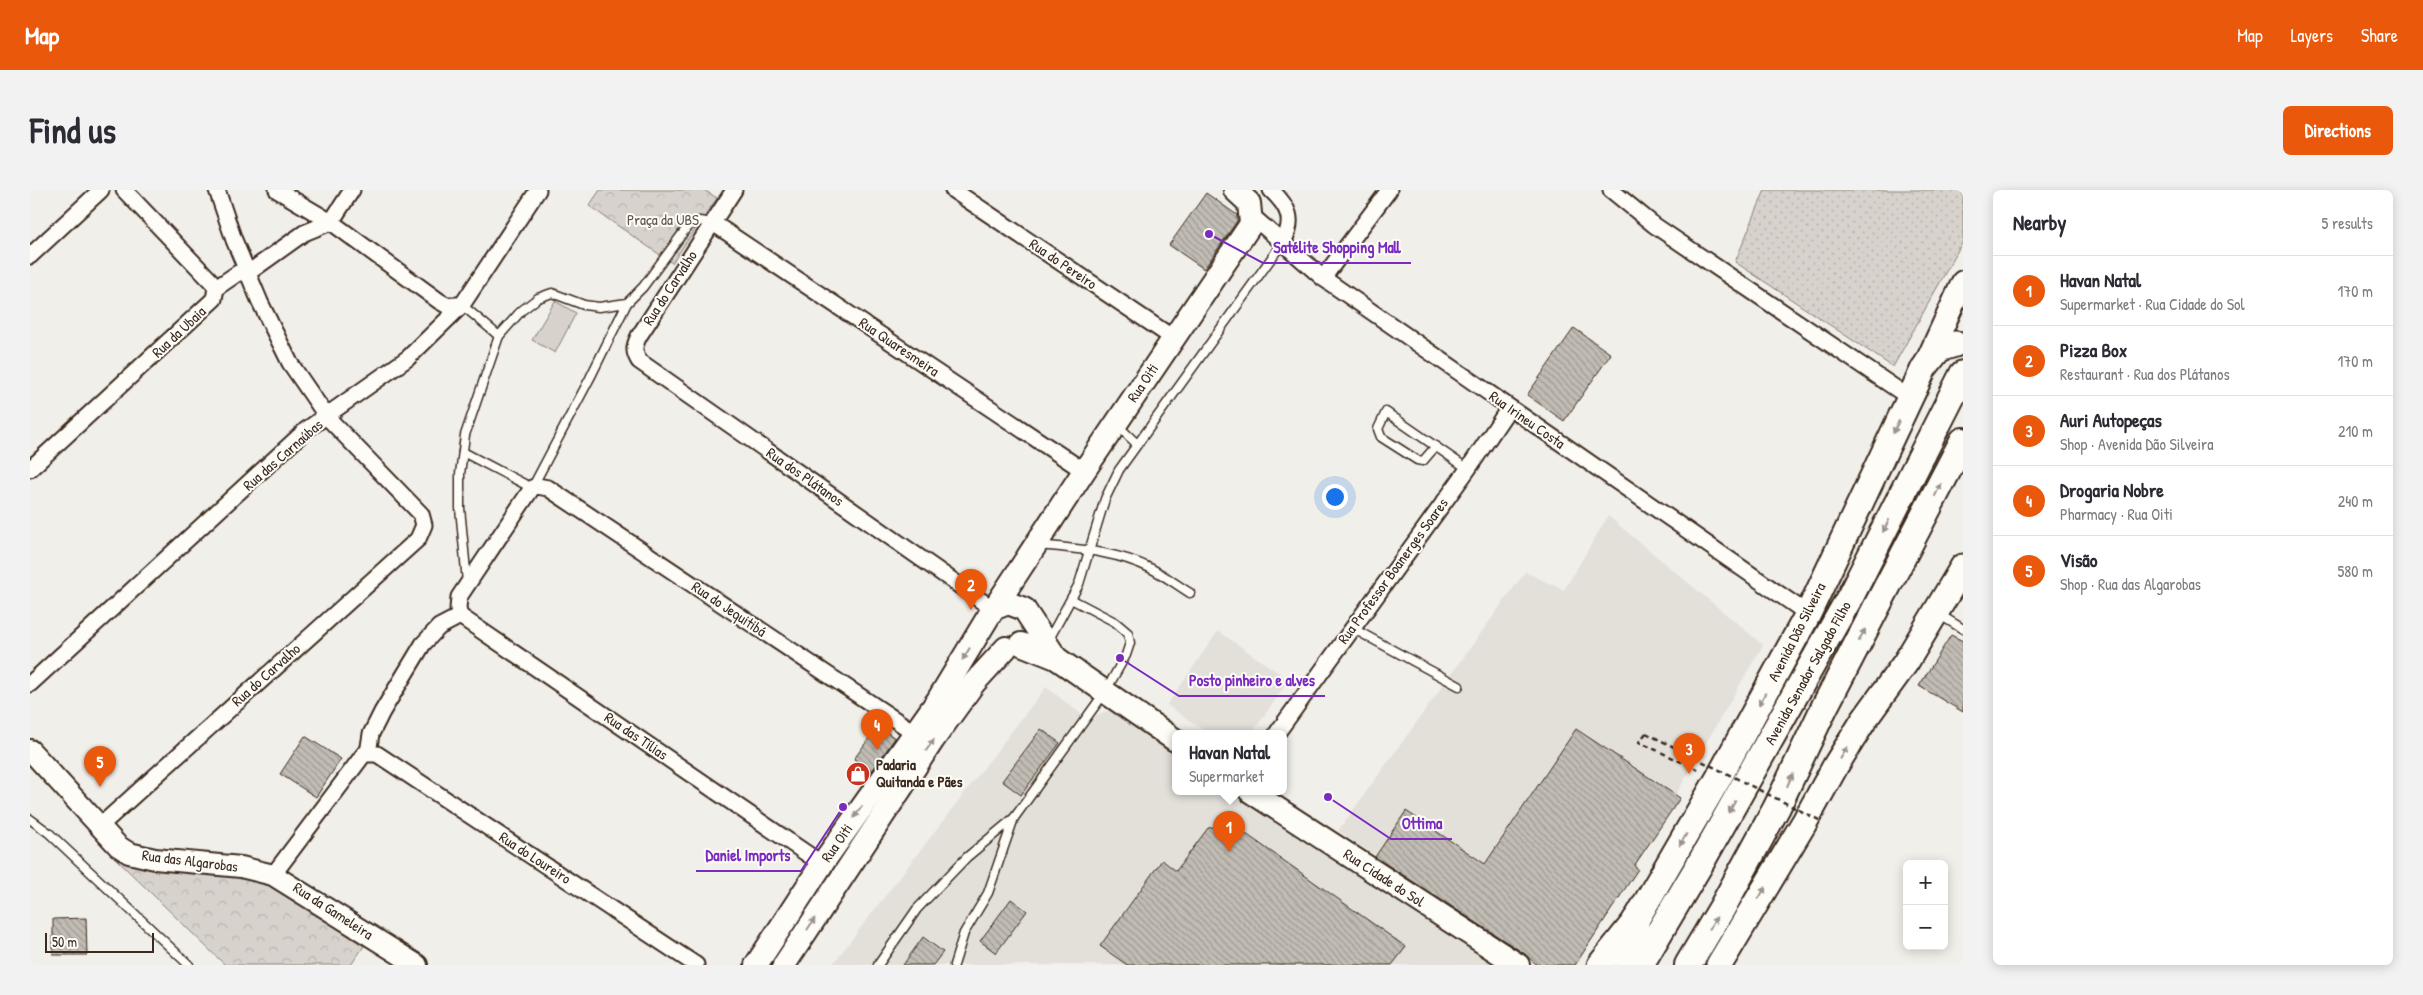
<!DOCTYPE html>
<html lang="en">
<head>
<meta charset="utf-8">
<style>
	body { margin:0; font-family:"Patrick Hand",sans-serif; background:#f2f2f3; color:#2b2b33 }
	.controls { position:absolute; right:15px; bottom:15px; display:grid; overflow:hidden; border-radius:8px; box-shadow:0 2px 12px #0003 }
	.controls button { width:45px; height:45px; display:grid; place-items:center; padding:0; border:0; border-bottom:1px solid #e1e1e2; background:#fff; color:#2b2b33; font:25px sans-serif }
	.scale { position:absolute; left:15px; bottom:12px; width:109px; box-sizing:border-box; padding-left:5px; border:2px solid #3b2a1e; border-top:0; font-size:14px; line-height:18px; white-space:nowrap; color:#3b2a1e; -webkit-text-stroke:4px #fdfcf7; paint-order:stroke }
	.you { position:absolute; left:1304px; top:306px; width:18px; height:18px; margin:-12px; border:4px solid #fff; border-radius:50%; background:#1a73e8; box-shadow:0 0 0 8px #1a73e833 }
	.badge { display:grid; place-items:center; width:32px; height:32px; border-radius:50%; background:#ea580c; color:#fff; font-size:16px; font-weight:700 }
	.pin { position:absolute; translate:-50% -41px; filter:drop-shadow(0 1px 2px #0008) }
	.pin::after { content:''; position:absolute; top:26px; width:18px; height:15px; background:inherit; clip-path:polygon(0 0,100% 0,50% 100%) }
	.popup { position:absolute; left:1142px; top:540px; width:115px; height:65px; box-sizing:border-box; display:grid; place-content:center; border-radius:8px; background:#fff; filter:drop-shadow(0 1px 4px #0005); font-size:16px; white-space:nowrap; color:#7c7c81 }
	.popup b { font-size:19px; color:#2b2b33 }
	.popup::after { content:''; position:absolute; left:50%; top:100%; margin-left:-10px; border:10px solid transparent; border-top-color:#fff }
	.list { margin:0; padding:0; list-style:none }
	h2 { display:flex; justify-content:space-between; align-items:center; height:65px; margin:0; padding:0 20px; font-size:21px }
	h2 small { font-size:16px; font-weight:400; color:#7c7c81 }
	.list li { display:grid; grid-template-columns:32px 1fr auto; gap:15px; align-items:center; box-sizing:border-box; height:70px; padding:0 20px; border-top:1px solid #e1e1e2 }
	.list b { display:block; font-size:19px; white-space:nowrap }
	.list p { margin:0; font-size:16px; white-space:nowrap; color:#7c7c81 }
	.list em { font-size:16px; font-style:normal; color:#7c7c81 }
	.map { position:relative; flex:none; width:1933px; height:775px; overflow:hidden; border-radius:8px }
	header { display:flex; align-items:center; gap:30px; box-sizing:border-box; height:70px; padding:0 25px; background:#ea580c; color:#fff }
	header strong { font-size:24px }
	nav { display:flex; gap:28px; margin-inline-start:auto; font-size:18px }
	.intro { display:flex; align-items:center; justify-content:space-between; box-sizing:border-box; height:120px; padding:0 30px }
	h1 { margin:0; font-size:35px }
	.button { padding:12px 22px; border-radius:8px; background:#ea580c; color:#fff; font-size:18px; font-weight:700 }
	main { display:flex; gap:30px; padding:0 30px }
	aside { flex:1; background:#fff; border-radius:8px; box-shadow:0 2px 12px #0003 }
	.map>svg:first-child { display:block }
	.built { fill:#e3e0da }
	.grass { fill:url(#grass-dots); stroke:#897e75 }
	.park { fill:url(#park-crowns); stroke:#897e75 }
	.pitch { fill:#d7d2cc; stroke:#897e75 }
	.building { fill:url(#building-back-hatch); stroke:#3b2a1e }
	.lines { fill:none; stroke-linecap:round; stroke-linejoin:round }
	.service-casing { stroke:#3b2a1e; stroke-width:11 }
	.minor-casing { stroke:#3b2a1e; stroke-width:19 }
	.tertiary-casing { stroke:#3b2a1e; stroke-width:24 }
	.secondary-casing { stroke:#3b2a1e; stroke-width:26 }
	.primary-casing { stroke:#3b2a1e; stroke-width:29 }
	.trunk-casing { stroke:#3b2a1e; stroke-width:30 }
	.path { stroke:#3b2a1e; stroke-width:2.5; stroke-dasharray:5 4; stroke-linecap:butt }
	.service { stroke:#fdfcf7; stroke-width:8 }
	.minor { stroke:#fdfcf7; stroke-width:15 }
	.tertiary { stroke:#fdfcf7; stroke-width:20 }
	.secondary { stroke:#fdfcf7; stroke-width:22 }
	.primary { stroke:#fdfcf7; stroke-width:25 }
	.trunk { stroke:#fdfcf7; stroke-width:26 }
	.path-bridge { stroke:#3b2a1e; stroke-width:2.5; stroke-dasharray:5 4; stroke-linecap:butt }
	.oneway { fill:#9c938a }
	.labels { text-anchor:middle; stroke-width:4; stroke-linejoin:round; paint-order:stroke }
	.park-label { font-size:15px; fill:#62544a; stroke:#fdfcf7 }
	.street-label { font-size:15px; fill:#3b2a1e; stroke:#fdfcf7 }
	.poi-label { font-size:15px; font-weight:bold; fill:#3b2a1e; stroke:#fdfcf7; text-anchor:start }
	.leader { fill:none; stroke:#7b2cbf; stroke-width:2 }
	.callout-dot { fill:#7b2cbf; stroke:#fdfcf7; stroke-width:2 }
	.callout-label { font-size:16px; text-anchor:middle; font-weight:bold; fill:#7b2cbf; stroke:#fdfcf7; stroke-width:4; stroke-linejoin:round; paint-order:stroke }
</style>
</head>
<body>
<header>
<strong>Map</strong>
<nav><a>Map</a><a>Layers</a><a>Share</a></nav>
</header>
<div class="intro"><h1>Find us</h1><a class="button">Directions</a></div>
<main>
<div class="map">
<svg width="1933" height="775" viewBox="0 0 1933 775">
	<defs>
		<pattern id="grass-dots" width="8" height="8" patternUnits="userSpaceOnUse" patternTransform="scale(1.25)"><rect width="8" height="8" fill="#d7d2cc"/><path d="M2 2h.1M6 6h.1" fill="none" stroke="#b9b4af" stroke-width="1.8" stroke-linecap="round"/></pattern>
		<pattern id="park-crowns" width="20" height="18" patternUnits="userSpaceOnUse" patternTransform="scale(1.25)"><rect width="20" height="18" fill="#d7d2cc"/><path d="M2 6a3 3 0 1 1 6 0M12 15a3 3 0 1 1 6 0" fill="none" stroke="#b9b4af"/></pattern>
		<pattern id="building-back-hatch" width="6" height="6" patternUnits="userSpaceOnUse" patternTransform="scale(1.25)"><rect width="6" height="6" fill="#c1bcb4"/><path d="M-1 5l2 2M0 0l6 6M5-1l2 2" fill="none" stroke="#9e9992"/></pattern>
	</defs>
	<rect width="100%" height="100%" fill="#f1efea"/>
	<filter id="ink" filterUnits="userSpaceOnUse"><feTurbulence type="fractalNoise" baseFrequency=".02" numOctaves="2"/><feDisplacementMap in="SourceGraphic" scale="10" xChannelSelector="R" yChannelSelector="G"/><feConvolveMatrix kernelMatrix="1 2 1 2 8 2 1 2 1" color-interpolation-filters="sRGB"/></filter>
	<g filter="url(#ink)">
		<!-- built -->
		<g class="built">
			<path d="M 1578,326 L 1733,455 L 1547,775 L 1511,775 L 1308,641 L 1495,382 L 1534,400 Z"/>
			<path d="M 1188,441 L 1259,490 L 1222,543 L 1178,543 L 1137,515 Z"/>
			<path d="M 1016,497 L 1060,531 L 1064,526 L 1088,517 L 1145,558 L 1145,601 L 1208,601 L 1465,775 L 802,775 Z"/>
		</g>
		<!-- grass -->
		<path class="grass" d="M 1735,0 L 1933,0 L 1933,51 L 1863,177 L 1705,72 Z"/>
		<!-- park -->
		<g class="park">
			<path d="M 570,0 L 674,0 L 687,8 L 642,73 L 559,16 Z"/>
			<path d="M 88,663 L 219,687 L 242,695 L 334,756 L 321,775 L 195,775 L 84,667 Z"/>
		</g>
		<!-- pitch -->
		<path class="pitch" d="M 525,111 L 546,123 L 525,163 L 502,150 Z"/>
		<!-- building -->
		<g class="building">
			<path d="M 1176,3 L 1207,25 L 1207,31 L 1174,79 L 1139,55 Z"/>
			<path d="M 1544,138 L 1581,164 L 1534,231 L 1497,205 Z"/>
			<path d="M 1921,445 L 1933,451 L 1933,522 L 1889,496 Z"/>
			<path d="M 848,536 L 865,548 L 842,581 L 824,569 Z"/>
			<path d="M 1011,539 L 1030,553 L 991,605 L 972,591 Z"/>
			<path d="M 1546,539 L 1650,608 L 1604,676 L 1608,679 L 1545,775 L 1507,775 L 1495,764 L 1345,667 L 1376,621 L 1455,674 Z"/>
			<path d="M 275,546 L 311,569 L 286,607 L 250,584 Z"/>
			<path d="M 1202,634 L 1376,757 L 1362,775 L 1097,775 L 1070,756 L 1132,670 L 1146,681 L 1178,638 Z"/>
			<path d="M 981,709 L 997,721 L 966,763 L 950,751 Z"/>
			<path d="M 56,728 L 57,765 L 23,765 L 23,729 Z"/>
			<path d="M 893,747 L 913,762 L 903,775 L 873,775 Z"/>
		</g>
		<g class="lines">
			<!-- service casing -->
			<g class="service-casing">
				<g id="service">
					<path d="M 432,115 L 469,146"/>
					<path d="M 1087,235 L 1107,254"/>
					<path d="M 1406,256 L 1393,271 L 1387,270 L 1351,247 L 1348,239 L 1356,222 L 1438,279"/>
					<path d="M 433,262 L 502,298 L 560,188 L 597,113"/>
					<path d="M 1009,355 C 1047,359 1086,361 1120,378 C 1134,385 1147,395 1160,403"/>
					<path d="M 437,392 L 430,318 L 430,284 L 435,245 L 469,146 L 491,121 L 508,108 L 522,103 L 554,115 L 569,117 L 597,113 L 613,97 L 658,36 L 669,31 L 683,33"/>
					<path d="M 1910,425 L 1933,439"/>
					<path d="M 1322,438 L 1429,496"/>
					<path d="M 1018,451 L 1049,394 L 1075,309 L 1089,280 L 1253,52"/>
					<path d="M 0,629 L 19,643 L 159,775"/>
					<path d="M 848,775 L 887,719 L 937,667 L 984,628 L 995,613 L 1075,502 L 1096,465 L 1100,453 L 1098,443 L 1085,432 L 1041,409"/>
					<path d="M 924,775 L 934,743 L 958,703 L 984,628"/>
				</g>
			</g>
			<!-- minor casing -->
			<g class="minor-casing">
				<g id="minor">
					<path d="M 94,0 L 183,93 L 186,98"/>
					<path d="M 247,0 L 301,32 L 409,111 L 416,115 L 432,115"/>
					<path d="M 704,0 L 609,146 C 604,156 603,161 609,171 L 963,419"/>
					<path d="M 923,0 L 1143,148"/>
					<path d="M 1241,0 C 1259,17 1265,30 1253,52"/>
					<path d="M 1581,0 L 1624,35 L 1880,208"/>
					<path d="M 1222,26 L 1293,88 L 1778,424"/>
					<path d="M 683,33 L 1054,281"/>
					<path d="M 0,66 L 71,0"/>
					<path d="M 1293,88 L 1359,0"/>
					<path d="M 0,279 L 184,109 L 186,98 L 208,83 L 218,83 L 274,43 L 301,32 L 322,0"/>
					<path d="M 0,494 L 276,240 L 378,168 L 432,115 L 508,0"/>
					<path d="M 1247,543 L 1438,279 L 1479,218"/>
					<path d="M 338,563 L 341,544 L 352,522 L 393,454 L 409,437 L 430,426"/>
					<path d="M 70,636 L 388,349 L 394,335 L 391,324 L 297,227 L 260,173 L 230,112 L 204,50 L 187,0"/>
					<path d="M 792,674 L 430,426 L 428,419 L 429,407 L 502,298 L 507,296 L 518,298 L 885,543"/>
					<path d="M 243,685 L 334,564 L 347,564 L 666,775"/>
				</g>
			</g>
			<!-- tertiary casing -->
			<g class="tertiary-casing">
				<path id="tertiary" d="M 0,560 L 88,656 L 99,663 L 125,669 L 211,677 L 243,685 L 387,775"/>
			</g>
			<!-- secondary casing -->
			<g class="secondary-casing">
				<g id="secondary">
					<path d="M 1896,173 L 1933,92"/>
					<path d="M 965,417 L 1054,281 L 1221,34 L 1219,13 L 1205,0"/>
					<path d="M 991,454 L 1026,468 L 1145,550"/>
					<path d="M 1220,601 L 1488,775"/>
					<path d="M 726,775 L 792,674 L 908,510 L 963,419 L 978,413 L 994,419 L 1026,468"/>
					<path d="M 754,775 L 903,550 L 944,493 L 976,458"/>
				</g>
			</g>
			<!-- primary casing -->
			<g class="primary-casing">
				<g id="primary">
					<path d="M 1570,775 L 1606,730 L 1688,589 L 1778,424 L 1894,178 L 1909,159 L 1925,154"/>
					<path d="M 1689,775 L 1774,633 L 1806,575 L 1834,530 L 1876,472 L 1933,377"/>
				</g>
			</g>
			<!-- trunk casing -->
			<g class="trunk-casing">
				<g id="trunk">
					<path d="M 1599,775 L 1606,730"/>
					<path d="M 1610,775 L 1674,667 L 1821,405 L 1933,184"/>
					<path d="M 1658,775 L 1692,718 L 1747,617 L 1795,516 L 1933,251"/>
				</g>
			</g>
			<!-- path -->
			<path class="path" d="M 1616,543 L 1609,552 L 1671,581"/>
			<!-- service -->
			<use href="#service" class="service"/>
			<!-- minor -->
			<use href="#minor" class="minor"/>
			<!-- tertiary -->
			<use href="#tertiary" class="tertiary"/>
			<!-- secondary -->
			<use href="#secondary" class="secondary"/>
			<!-- primary -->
			<use href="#primary" class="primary"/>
			<!-- trunk -->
			<use href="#trunk" class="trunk"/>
			<!-- path-bridge -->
			<path class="path-bridge" d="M 1616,543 L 1791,631"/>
		</g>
		<!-- one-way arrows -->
		<defs><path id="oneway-solid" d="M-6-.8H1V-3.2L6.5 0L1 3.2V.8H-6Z" transform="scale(1.25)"/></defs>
		<g class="oneway">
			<use href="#oneway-solid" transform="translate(1866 237) rotate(115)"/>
			<use href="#oneway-solid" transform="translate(1908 300) rotate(-63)"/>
			<use href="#oneway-solid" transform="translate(1856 336) rotate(117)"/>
			<use href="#oneway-solid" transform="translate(1832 445) rotate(-62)"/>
			<use href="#oneway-solid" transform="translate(936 464) rotate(122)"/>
			<use href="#oneway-solid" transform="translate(1732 509) rotate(119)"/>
			<use href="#oneway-solid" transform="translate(900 555) rotate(-56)"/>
			<use href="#oneway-solid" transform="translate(1814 563) rotate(-58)"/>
			<use href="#oneway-solid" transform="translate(1760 590) rotate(-65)"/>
			<use href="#oneway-solid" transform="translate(1702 617) rotate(119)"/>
			<use href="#oneway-solid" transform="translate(828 622) rotate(125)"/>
			<use href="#oneway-solid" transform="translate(1653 650) rotate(120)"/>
			<use href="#oneway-solid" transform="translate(1732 703) rotate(-59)"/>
			<use href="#oneway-solid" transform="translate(1683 733) rotate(-59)"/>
			<use href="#oneway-solid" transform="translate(781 734) rotate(-57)"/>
		</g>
	</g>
	<!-- icons -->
	<defs>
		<g id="shop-disc" transform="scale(1.25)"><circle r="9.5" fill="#c8321e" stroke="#fdfcf7"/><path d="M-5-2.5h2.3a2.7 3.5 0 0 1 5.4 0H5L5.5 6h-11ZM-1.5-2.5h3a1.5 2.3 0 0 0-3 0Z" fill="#fff"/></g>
	</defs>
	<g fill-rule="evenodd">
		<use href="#shop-disc" x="828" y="584"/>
	</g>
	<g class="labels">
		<!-- park labels -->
		<g class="park-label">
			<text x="633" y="35">Praça da UBS</text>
		</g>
		<!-- street labels -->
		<g class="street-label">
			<text transform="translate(1033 74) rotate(34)" y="5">Rua do Pereiro</text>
			<text transform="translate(640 98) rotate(-57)" y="5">Rua do Carvalho</text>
			<text transform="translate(149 142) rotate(-43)" y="5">Rua da Ubaia</text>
			<text transform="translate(869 157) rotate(34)" y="5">Rua Quaresmeira</text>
			<text transform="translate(1113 193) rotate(-56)" y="5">Rua Oiti</text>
			<text transform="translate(1497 230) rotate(35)" y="5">Rua Irineu Costa</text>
			<text transform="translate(253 265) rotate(-41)" y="5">Rua das Carnaúbas</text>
			<text transform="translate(775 287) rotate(35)" y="5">Rua dos Plátanos</text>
			<text transform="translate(1363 381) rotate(-54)" y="5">Rua Professor Boanerges Soares</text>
			<text transform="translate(699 419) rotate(34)" y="5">Rua do Jequitibá</text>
			<text transform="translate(1767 442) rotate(-63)" y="5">Avenida Dão Silveira</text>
			<text transform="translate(1778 483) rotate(-61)" y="5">Avenida Senador Salgado Filho</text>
			<text transform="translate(236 485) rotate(-42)" y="5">Rua do Carvalho</text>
			<text transform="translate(606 546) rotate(34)" y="5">Rua das Tílias</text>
			<text transform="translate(807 653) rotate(-55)" y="5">Rua Oiti</text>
			<text transform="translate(505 668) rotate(33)" y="5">Rua do Loureiro</text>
			<text transform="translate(160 671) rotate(7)" y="5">Rua das Algarobas</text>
			<text transform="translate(1354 688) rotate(33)" y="5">Rua Cidade do Sol</text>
			<text transform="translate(303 721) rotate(33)" y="5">Rua da Gameleira</text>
		</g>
		<!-- poi labels -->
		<g class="poi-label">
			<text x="846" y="580">Padaria<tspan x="846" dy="17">Quitanda e Pães</tspan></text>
		</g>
	</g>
	<!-- callouts -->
	<path class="leader" d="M1179 44L1233 73H1381M1090 468L1149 506H1295M1298 607L1361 649H1422M813 617L771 681H666"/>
	<g class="callout-dot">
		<circle cx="1179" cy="44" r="5"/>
		<circle cx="1090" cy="468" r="5"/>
		<circle cx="1298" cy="607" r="5"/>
		<circle cx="813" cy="617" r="5"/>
	</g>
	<g class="callout-label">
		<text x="1307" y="63">Satélite Shopping Mall</text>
		<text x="1222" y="496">Posto pinheiro e alves</text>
		<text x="1392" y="639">Ottima</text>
		<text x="718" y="671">Daniel Imports</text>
	</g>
</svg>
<div class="controls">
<button>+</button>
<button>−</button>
</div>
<div class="scale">50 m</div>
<div class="you"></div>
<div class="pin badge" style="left:1199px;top:662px">1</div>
<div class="popup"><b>Havan Natal</b>Supermarket</div>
<div class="pin badge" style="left:941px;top:420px">2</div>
<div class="pin badge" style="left:1659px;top:584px">3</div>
<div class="pin badge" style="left:847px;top:560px">4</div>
<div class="pin badge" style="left:70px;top:597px">5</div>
</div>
<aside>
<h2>Nearby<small>5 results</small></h2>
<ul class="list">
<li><span class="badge">1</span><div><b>Havan Natal</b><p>Supermarket · Rua Cidade do Sol</p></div><em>170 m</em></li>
<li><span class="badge">2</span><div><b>Pizza Box</b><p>Restaurant · Rua dos Plátanos</p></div><em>170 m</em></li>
<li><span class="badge">3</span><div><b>Auri Autopeças</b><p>Shop · Avenida Dão Silveira</p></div><em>210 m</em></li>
<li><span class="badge">4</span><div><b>Drogaria Nobre</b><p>Pharmacy · Rua Oiti</p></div><em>240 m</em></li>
<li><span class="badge">5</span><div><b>Visão</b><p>Shop · Rua das Algarobas</p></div><em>580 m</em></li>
</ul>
</aside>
</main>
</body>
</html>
